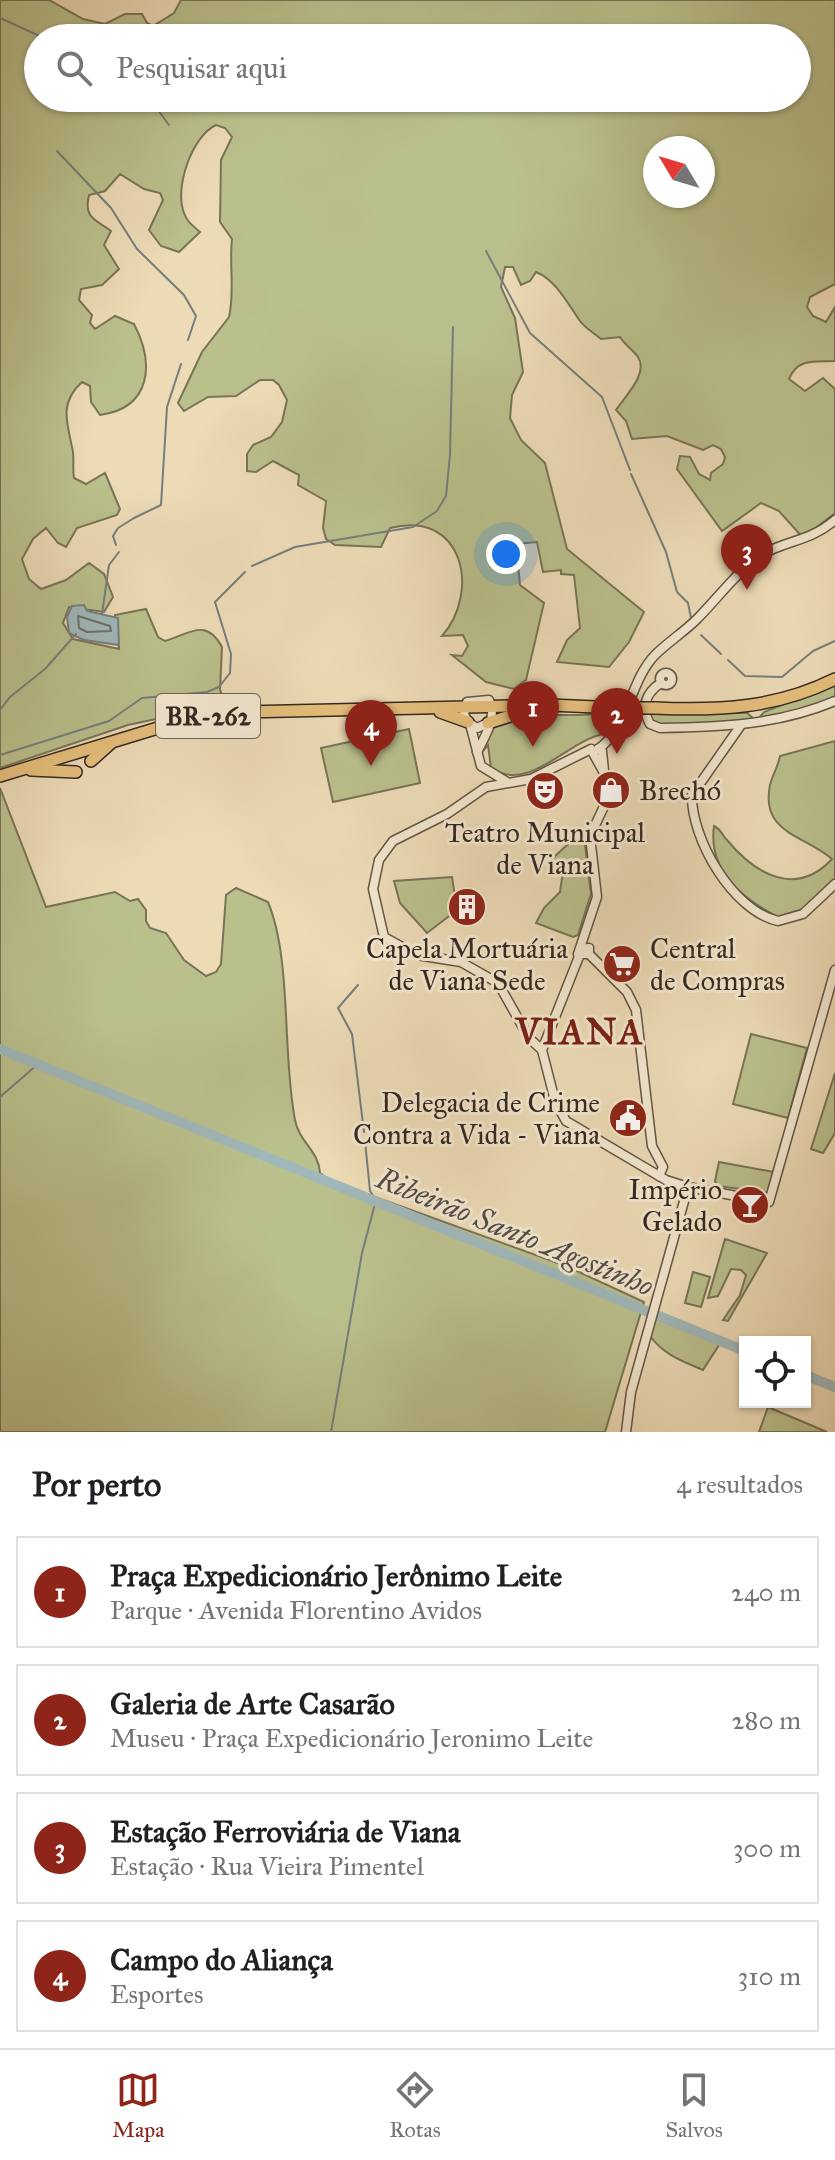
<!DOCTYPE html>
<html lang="pt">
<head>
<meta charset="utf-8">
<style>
	body { margin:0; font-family:"IM FELL Great Primer",serif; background:#f2f2f2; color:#202124 }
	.controls { position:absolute; right:24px; bottom:24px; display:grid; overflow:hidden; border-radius:0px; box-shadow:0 2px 6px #0004 }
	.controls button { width:72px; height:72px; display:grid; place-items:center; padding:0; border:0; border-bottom:2px solid #e0e0e0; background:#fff; color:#202124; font:40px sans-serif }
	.compass { position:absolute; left:643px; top:136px; width:72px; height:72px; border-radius:50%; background:#fff; box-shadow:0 2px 6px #0004; rotate:308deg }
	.you { position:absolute; left:506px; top:554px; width:28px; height:28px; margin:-20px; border:6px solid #fff; border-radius:50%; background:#1a73e8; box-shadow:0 0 0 12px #1a73e833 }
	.badge { display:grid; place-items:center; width:52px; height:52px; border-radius:50%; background:#8f2418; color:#fff; font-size:26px; font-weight:700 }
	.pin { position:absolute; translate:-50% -66px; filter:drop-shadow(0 2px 4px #0008) }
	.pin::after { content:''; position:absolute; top:42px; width:28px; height:24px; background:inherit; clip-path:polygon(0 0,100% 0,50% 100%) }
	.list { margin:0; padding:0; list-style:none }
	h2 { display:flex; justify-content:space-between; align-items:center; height:104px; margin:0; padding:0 32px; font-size:34px }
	h2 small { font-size:26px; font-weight:400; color:#757577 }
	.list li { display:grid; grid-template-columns:52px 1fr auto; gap:24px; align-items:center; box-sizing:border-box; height:112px; margin:0 16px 16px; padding:0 16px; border:2px solid #e0e0e0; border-radius:0px }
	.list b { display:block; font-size:30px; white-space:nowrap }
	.list p { margin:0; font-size:26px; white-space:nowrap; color:#757577 }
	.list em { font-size:26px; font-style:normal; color:#757577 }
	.icon { flex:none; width:44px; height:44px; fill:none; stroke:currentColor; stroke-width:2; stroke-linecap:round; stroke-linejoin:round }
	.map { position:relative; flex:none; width:835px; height:1432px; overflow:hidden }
	.search { position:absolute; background:#fff; box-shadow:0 2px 6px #0004; left:24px; right:24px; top:24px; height:88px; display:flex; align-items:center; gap:20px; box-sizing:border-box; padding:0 28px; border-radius:44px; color:#757577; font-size:30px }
	.sheet { height:616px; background:#fff }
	nav { display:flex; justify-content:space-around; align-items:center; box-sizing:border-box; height:112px; border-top:2px solid #e0e0e0; background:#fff; font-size:22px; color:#757577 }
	nav a { display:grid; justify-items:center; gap:4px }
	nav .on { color:#8f2418 }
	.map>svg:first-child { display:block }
	.green { fill:#bac08c; stroke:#777457; stroke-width:2; fill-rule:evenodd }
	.water { fill:#a0b8ba; stroke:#757e7d; stroke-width:2 }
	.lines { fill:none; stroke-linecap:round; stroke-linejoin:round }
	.shore { stroke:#6a706e; stroke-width:2 }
	.stream { stroke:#757e7d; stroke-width:2 }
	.river { stroke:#a0b8ba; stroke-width:10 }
	.minor-casing { stroke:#625547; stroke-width:11 }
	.highway-casing { stroke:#342822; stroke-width:14 }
	.minor { stroke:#f3e8d0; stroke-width:8 }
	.highway { stroke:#e6be7b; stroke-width:11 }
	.highway-bridge-casing { stroke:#342822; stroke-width:14; stroke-linecap:butt }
	.highway-bridge { stroke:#e6be7b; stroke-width:11 }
	.labels { text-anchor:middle; stroke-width:6; stroke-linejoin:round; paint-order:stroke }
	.shield { fill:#f3e8d0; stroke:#6d6256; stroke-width:2 }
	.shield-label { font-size:26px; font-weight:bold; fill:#342822 }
	.poi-label { font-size:28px; fill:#342822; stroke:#f3e8d0; text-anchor:start }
	.water-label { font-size:30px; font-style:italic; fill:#4f4c48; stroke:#f3e8d0 }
	.district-label { font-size:36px; font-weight:bold; letter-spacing:2px; fill:#7a1f14; stroke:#f3e8d0 }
</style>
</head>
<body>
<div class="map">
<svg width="835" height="1432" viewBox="0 0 835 1432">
	<rect width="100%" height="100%" fill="#eddbb6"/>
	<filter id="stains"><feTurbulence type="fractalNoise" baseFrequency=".0025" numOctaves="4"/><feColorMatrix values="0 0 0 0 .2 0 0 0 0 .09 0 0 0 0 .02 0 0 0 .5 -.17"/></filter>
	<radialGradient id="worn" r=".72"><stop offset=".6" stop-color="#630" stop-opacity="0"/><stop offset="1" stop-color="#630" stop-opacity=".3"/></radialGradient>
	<!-- green -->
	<g class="green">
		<path d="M 0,0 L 49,0 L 83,19 L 105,24 L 125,14 L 142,14 L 147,23 L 153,26 L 174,13 L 181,0 L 835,0 L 835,284 L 810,297 L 807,307 L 813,316 L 826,322 L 835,307 L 835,361 C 817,362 798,357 789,379 L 805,391 L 823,378 L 835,389 L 835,513 L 803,538 L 779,511 L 761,503 L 722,531 L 677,469 L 680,456 L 690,457 L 699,474 L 710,480 L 711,473 L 723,464 L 725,457 L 721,449 L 713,445 L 703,450 L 667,436 L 632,439 L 626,421 L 616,410 C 624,397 649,374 638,357 C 633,350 625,345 620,337 L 601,339 C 594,333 585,328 580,321 C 568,304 556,280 536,272 L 530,281 L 521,285 L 513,267 L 505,267 L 501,287 L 515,318 L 523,372 L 512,395 L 510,418 L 521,440 L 545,463 L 567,549 L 644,612 L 629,642 L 609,667 L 557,662 L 567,640 L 580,628 L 574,575 L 561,574 L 561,570 L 543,572 L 537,542 L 516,544 L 520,585 L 544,603 L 526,680 L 514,689 L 486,682 L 452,655 L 462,656 L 468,646 L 463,635 L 442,636 C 481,591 463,509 390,528 L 381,547 L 335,545 L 326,539 L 323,528 L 326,501 L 298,485 L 299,475 L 273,461 L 256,472 L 247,471 L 247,454 L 253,445 L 271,437 L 282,422 L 287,400 L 279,385 L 273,380 L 260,380 L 236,396 L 208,397 L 184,411 L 178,403 L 202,352 L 229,317 C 235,292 229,265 232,239 L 220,222 L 221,160 L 232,137 L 225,128 L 216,125 C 192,136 174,188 184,213 C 187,222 193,226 200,232 L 179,252 L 161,246 L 149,230 L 163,200 L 160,193 L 144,189 L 120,174 L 105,191 L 89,195 C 83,219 97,220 111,231 L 104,245 L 119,269 L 102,285 L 81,289 L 79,300 L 92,315 L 90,323 L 95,329 L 115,316 L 134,324 C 155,364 151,408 100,415 L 91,402 L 90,386 L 82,382 C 59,403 67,422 72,447 C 75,457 72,468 74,478 L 86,484 L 105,473 L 120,509 L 117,515 L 77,528 L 66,547 L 58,543 L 46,528 L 33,539 L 22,559 L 29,579 L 41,589 L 66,580 L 89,563 L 104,574 L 113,597 L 104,612 L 69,607 L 63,623 L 73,639 L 119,649 L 115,615 L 146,609 L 158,637 L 165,641 C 189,634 206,617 222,647 L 220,690 L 226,704 L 128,725 L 0,768 ZM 38,38 L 797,38 L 797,98 L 38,98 ZM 655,148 L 703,148 L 703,196 L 655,196 Z"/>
		<path d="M 835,684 L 835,696 L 810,708 L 758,719 L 764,712 Z"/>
		<path d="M 624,711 L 604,734 C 568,740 529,794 491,768 L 488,745 L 482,752 C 484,706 548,716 579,715 C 594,715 608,711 624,711 Z"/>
		<path d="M 647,713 L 747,713 L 753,718 L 735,723 L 653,725 Z"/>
		<path d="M 409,729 L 420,783 L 333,802 L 321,748 Z"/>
		<path d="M 835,741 L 835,882 L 806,908 L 778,917 C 741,898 708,871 714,826 C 722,830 721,834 727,840 C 755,874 796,898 832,859 C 805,835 760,834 770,785 C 772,776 778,767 780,756 Z"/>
		<path d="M 0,788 L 46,907 L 115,892 L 130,901 L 138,899 L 146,910 L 146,921 L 150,928 L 166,933 L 184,960 L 206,976 L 216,972 L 221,964 L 226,895 L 236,888 L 268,902 C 292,960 282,1053 295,1120 C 299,1142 319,1151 320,1173 L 331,1181 L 566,1266 L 644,1302 L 605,1432 L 0,1432 Z"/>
		<path d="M 581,832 L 584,836 L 591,894 L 578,935 L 573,937 L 536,923 L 544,908 L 560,892 L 563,872 L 553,864 L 553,858 Z"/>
		<path d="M 452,877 L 457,910 L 427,933 L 400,903 L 394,881 Z"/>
		<path d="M 751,1034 L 807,1048 L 788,1118 L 733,1104 Z"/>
		<path d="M 835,1073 L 835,1133 L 823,1153 L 811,1149 Z"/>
		<path d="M 719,1162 L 774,1172 L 769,1193 L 718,1186 L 715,1181 Z"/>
		<path d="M 725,1239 L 767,1253 L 728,1321 L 723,1320 L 740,1295 L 746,1275 L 741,1270 L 731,1269 L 718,1296 L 708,1298 Z"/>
		<path d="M 693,1272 L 710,1277 L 701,1307 L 685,1303 Z"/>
		<path d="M 656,1314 L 721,1342 L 703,1370 C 682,1361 664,1355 650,1336 Z"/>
		<path d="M 768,1407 L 827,1432 L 759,1432 Z"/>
	</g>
	<!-- water -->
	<path class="water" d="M 84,605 L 87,611 L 118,618 L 119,645 L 84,640 L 69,633 L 67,617 L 72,606 Z"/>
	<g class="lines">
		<!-- shore -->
		<path class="shore" d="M 78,616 L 110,626 L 111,631 L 87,632 L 79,628 Z"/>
		<!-- stream -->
		<g class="stream">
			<path d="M 0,18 L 44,38"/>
			<path d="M 149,98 L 169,125"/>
			<path d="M 57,151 L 111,208 L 137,249 L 184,295 L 196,316 L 188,340"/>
			<path d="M 486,251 L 530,333 L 602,397 L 630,470"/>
			<path d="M 631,474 L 666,552 L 677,592 L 688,603 L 691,618"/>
			<path d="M 116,545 L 113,536 L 118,528 L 134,518 L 161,505 L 167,407 L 181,364"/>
			<path d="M 252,566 L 295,547 L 413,527 L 437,511 L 446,496 L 450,455 L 453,327"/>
			<path d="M 102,614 L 109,565 L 119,552"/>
			<path d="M 701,635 L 721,654"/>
			<path d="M 728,660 L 745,676 L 782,677 L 813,651 L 835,641"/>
			<path d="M 0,710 L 10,697 L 45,669 L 76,634"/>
			<path d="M 0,755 L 109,721 L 142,698 L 207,692 L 219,687 L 230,673 L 231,654 L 215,602 L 245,572"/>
			<path d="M 358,985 L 338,1008 L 352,1034 L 364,1132"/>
			<path d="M 0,1097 L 38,1064"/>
			<path d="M 331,1432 L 362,1253 L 376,1200 L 370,1191 L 365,1141"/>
		</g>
		<!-- river -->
		<g class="river">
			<path d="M 0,1049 L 745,1351"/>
			<path d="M 805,1375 L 835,1387"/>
		</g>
		<!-- minor casing -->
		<g class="minor-casing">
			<g id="minor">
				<circle cx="666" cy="679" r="6"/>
				<path d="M 661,683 C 645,693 641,708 650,724 L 660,728 C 721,727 778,725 835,701"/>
				<path d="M 470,724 L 481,766 L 507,782"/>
				<path d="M 741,725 L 692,795 C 691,839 733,911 778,921 L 803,914 L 835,884"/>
				<path d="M 598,749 C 629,728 629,682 655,655 C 668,642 684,632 697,619 C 719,597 736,572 763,554 C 787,540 809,542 835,520"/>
				<path d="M 477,752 C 485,737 498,715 489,700 L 467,702 L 464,714 L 468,722 L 477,728 L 488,723"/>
				<path d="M 593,753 L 603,771"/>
				<path d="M 578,954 L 597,897 L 590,836 L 607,800 L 602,751 L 598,749"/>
				<path d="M 583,954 L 589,954 L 589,948 L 582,949 L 542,1050 L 555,1101 L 566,1121 L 666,1180 L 688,1187 L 769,1202 L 835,970"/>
				<path d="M 589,954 L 627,992 L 636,1010 L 652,1146 L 663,1167 L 659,1176"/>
				<path d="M 542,1050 L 529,1038 L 498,983 L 461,962 L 417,955 L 384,937 L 373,889 L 379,860 L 393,841 L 447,814 L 486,787 L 531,779 L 591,749"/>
				<path d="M 626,1432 L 631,1392 L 688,1187"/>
			</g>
		</g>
		<!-- highway casing -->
		<g class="highway-casing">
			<g id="highway">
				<path d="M 655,708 C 719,711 777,708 835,679"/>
				<path d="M 440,712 L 468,722"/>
				<path d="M 488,723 L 526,711"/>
				<path d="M 91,761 L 111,743"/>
				<path d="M 31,770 L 76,772"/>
				<path d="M 0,776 L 171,724 L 239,712 L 550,705 L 619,708"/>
			</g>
		</g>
		<!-- minor -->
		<use href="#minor" class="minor"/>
		<!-- highway -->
		<use href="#highway" class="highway"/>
		<!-- highway-bridge casing -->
		<g class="highway-bridge-casing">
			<path id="highway-bridge" d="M 619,708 L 655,708"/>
		</g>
		<!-- highway-bridge -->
		<use href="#highway-bridge" class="highway-bridge"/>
	</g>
	<!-- icons -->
	<defs>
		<g id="shop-disc" transform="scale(2)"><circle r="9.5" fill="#8f2418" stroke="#f3e8d0"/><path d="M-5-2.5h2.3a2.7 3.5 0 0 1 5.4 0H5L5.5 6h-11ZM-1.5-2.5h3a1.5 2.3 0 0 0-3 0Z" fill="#fff"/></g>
		<g id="theatre-disc" transform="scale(2)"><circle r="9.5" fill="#8f2418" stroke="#f3e8d0"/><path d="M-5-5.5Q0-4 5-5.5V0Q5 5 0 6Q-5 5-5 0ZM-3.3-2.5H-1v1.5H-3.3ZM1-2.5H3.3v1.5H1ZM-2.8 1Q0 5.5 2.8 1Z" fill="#fff"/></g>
		<g id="building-disc" transform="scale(2)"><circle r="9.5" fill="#8f2418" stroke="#f3e8d0"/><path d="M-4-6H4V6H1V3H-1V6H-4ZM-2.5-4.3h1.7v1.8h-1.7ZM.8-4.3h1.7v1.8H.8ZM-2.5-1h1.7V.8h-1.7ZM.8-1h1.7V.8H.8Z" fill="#fff"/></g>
		<g id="supermarket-disc" transform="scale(2)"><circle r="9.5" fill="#8f2418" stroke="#f3e8d0"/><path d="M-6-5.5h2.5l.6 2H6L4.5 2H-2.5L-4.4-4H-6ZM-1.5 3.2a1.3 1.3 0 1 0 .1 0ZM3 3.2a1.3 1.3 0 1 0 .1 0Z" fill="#fff"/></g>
		<g id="civic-disc" transform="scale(2)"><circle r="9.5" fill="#8f2418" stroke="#f3e8d0"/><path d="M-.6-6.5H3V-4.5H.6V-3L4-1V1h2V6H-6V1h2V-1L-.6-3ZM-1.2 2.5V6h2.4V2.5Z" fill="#fff"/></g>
		<g id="bar-disc" transform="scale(2)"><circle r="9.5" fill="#8f2418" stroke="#f3e8d0"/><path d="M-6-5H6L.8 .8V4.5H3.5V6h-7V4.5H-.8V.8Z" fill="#fff"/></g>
	</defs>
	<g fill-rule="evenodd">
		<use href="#shop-disc" x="611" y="790"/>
		<use href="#theatre-disc" x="545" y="791"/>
		<use href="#building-disc" x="467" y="907"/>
		<use href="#supermarket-disc" x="622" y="964"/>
		<use href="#civic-disc" x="628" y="1118"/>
		<use href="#bar-disc" x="750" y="1205"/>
	</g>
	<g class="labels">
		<!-- shield labels -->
		<rect class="shield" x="156" y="694" width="104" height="44" rx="6"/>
		<g class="shield-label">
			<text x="208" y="725">BR-262</text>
		</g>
		<!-- poi labels -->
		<g class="poi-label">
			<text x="639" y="800">Brechó</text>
			<text x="545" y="842" text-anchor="middle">Teatro Municipal<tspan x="545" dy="32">de Viana</tspan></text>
			<text x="467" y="958" text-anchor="middle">Capela Mortuária<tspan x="467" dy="32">de Viana Sede</tspan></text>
			<text x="650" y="958">Central<tspan x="650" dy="32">de Compras</tspan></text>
			<text x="600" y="1112" text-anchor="end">Delegacia de Crime<tspan x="600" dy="32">Contra a Vida - Viana</tspan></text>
			<text x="722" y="1199" text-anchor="end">Império<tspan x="722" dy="32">Gelado</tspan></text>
		</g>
		<!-- water labels -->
		<g class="water-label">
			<text transform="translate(515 1232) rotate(22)" y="10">Ribeirão Santo Agostinho</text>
		</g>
		<!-- district labels -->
		<g class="district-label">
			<text x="580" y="1044">VIANA</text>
		</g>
	</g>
	<rect width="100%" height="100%" filter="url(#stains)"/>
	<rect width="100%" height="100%" fill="url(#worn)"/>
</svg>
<div class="controls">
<button><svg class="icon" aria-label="locate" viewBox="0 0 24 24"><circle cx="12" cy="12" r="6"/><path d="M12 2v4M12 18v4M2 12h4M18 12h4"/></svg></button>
</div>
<svg class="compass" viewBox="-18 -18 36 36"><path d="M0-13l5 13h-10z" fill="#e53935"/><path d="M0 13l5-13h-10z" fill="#757577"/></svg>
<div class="you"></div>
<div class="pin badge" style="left:533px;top:747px">1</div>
<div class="pin badge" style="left:617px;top:754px">2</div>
<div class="pin badge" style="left:747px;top:590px">3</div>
<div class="pin badge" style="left:371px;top:766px">4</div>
<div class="search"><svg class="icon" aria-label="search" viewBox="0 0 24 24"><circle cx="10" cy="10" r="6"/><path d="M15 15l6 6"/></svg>Pesquisar aqui</div>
</div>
<section class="sheet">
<h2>Por perto<small>4 resultados</small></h2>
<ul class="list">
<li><span class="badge">1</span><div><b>Praça Expedicionário Jerônimo Leite</b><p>Parque · Avenida Florentino Avidos</p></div><em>240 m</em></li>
<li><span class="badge">2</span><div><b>Galeria de Arte Casarão</b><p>Museu · Praça Expedicionário Jeronimo Leite</p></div><em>280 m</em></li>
<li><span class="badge">3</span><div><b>Estação Ferroviária de Viana</b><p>Estação · Rua Vieira Pimentel</p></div><em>300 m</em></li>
<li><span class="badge">4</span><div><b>Campo do Aliança</b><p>Esportes</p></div><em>310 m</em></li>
</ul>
</section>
<nav>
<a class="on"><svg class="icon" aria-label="map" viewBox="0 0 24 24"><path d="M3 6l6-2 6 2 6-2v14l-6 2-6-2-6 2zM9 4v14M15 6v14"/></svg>Mapa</a>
<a><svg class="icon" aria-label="directions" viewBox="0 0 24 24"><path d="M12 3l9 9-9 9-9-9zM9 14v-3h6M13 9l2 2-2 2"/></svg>Rotas</a>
<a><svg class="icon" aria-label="saved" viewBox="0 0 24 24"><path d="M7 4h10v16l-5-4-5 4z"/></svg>Salvos</a>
</nav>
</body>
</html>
